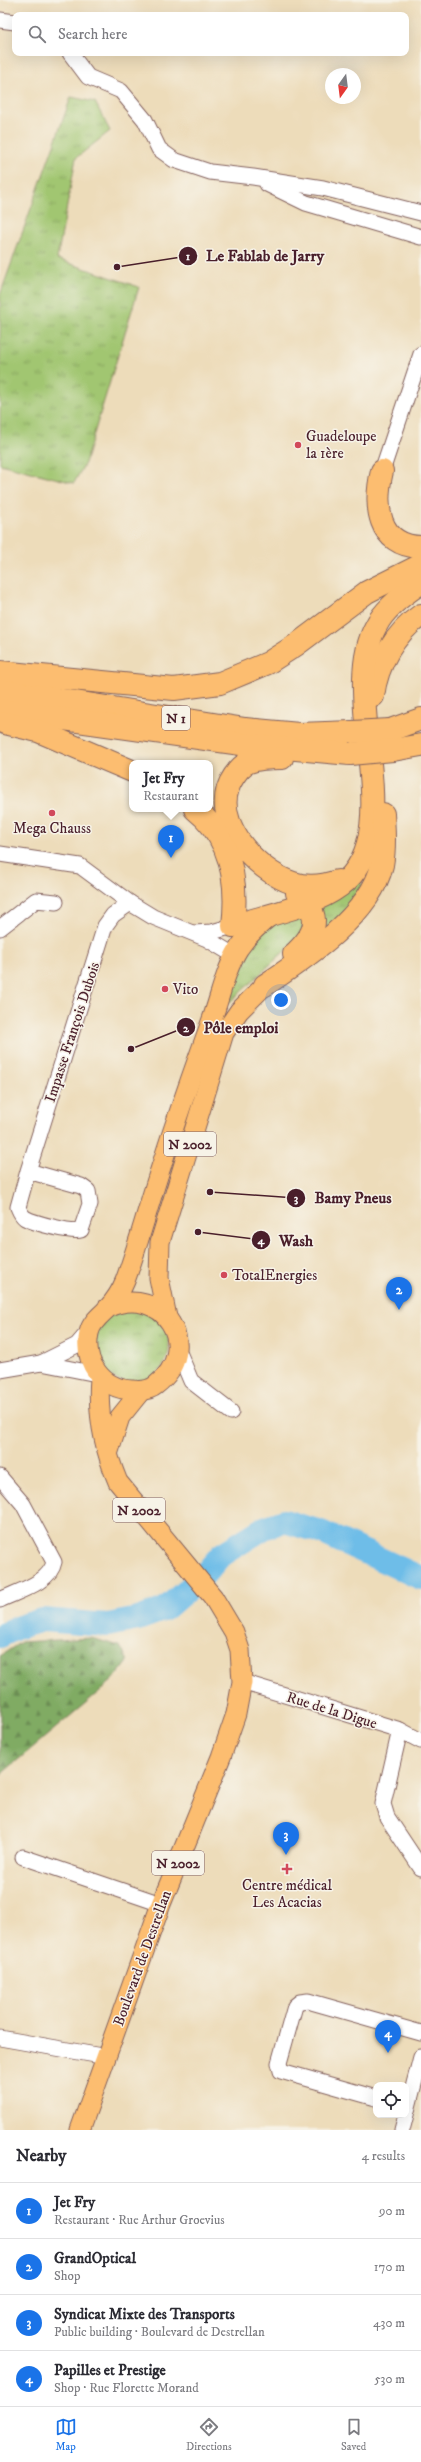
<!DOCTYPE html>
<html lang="en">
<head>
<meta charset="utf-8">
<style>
	body { margin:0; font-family:"IM FELL DW Pica",serif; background:#f7f7f7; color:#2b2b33 }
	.controls { position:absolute; right:12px; bottom:12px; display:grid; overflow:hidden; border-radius:8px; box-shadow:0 4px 16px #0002 }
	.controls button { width:36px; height:36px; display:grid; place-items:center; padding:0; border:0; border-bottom:1px solid #e1e1e2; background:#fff; color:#2b2b33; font:20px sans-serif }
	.compass { position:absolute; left:325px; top:68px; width:36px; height:36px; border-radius:50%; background:#fff; box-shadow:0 4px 16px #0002; rotate:194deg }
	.you { position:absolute; left:281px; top:1000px; width:14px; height:14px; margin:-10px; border:3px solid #fff; border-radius:50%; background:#1a73e8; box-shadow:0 0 0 6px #1a73e833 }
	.badge { display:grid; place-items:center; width:26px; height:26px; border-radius:50%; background:#1a73e8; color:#fff; font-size:13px; font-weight:700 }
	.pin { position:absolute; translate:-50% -33px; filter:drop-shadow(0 1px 2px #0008) }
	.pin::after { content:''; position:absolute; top:21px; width:14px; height:12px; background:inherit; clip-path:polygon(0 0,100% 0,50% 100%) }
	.popup { position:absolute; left:129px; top:760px; width:84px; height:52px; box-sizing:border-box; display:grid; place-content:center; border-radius:8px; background:#fff; filter:drop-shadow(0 1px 3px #0005); font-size:13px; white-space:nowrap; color:#7c7c81 }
	.popup b { font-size:15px; color:#2b2b33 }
	.popup::after { content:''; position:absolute; left:50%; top:100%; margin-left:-8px; border:8px solid transparent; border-top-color:#fff }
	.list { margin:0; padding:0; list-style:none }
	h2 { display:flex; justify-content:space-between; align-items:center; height:52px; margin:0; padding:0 16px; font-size:17px }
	h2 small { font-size:13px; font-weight:400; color:#7c7c81 }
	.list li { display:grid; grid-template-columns:26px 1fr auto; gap:12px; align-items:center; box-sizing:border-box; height:56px; padding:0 16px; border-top:1px solid #e1e1e2 }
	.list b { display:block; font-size:15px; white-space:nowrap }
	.list p { margin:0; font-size:13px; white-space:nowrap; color:#7c7c81 }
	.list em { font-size:13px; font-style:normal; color:#7c7c81 }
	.icon { flex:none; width:22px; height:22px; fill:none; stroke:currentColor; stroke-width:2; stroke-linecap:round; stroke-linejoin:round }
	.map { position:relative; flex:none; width:421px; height:2130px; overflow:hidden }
	.search { position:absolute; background:#fff; box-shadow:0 4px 16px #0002; left:12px; right:12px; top:12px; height:44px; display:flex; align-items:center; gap:10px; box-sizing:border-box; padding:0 14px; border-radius:8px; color:#7c7c81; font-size:15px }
	.sheet { height:276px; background:#fff }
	nav { display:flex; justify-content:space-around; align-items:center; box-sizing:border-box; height:56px; border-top:1px solid #e1e1e2; background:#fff; font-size:11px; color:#7c7c81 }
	nav a { display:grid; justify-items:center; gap:2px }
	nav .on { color:#1a73e8 }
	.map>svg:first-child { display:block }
	.grass { fill:url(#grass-tufts); stroke:#76724e }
	.forest { fill:url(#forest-firs); stroke:#656547 }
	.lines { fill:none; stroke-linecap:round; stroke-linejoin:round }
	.river { stroke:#6ebde8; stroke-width:24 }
	.minor-casing { stroke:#83615d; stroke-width:17 }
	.major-casing { stroke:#83615d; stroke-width:21 }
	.highway-casing { stroke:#83615d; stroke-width:24 }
	.minor { stroke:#fff; stroke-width:15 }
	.major { stroke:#fcbd6f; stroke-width:19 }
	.highway { stroke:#fcbd6f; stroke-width:22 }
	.highway-bridge-casing { stroke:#83615d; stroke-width:24; stroke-linecap:butt }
	.highway-bridge { stroke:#fcbd6f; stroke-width:22 }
	.poi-dot { fill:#d1495b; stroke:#f7f3e8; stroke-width:1.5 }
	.labels { text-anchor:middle; stroke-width:3; stroke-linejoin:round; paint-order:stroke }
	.shield { fill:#f7f3e8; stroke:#7e5f64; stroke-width:1 }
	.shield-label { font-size:14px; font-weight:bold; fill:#4a1f2b }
	.poi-label { font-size:15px; fill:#4a1f2b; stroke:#f7f3e8; text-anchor:start }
	.street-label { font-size:15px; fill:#4a1f2b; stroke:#f7f3e8 }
	.leader { fill:none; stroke:#4a1f2b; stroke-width:1.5 }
	.callout-dot { fill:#4a1f2b; stroke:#f7f3e8; stroke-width:1.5 }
	.mark-label { font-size:12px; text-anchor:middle; font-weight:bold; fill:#fff }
	.callout-label { font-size:16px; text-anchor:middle; font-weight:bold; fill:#4a1f2b; stroke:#f7f3e8; stroke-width:3; stroke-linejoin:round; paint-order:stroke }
</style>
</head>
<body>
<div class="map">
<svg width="421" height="2130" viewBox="0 0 421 2130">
	<defs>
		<pattern id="grass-tufts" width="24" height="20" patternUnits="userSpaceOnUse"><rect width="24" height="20" fill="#a1c671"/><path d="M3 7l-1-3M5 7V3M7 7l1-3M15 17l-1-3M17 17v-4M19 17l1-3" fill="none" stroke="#85a05d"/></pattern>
		<pattern id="forest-firs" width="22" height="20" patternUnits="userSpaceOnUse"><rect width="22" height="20" fill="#80ab63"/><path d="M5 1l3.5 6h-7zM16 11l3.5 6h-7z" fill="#6b8b52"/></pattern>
	</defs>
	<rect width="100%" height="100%" fill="#f7f3e8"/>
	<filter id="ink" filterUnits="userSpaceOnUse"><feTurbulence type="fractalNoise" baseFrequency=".025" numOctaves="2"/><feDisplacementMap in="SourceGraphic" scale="8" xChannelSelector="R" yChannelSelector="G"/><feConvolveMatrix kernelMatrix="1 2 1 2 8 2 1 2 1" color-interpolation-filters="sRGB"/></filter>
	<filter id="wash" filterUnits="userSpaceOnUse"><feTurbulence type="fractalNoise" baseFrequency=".012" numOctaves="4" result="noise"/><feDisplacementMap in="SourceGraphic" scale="16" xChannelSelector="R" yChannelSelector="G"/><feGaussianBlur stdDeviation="0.9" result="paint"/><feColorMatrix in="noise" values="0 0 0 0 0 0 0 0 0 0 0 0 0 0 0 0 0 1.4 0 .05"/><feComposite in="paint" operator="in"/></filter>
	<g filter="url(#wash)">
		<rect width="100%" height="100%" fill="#eddcba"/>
		<!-- grass -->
		<g class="grass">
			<path d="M 71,97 L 95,102 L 110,131 L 76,158 L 57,259 L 139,287 L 85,463 L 74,483 L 0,464 L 0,295 Z"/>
			<path d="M 356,879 L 363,885 L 340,919 L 319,933 L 316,903 Z"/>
			<path d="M 298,910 L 306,918 L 301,936 L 229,1003 L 222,1000 L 260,929 Z"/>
			<circle cx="132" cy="1346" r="37"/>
		</g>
		<!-- forest -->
		<path class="forest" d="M 91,1638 L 120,1646 L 128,1661 L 113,1680 L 0,1775 L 0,1656 L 21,1642 Z"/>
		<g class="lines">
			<!-- river -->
			<path class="river" d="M 0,1636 L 16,1628 L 42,1620 L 108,1625 L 138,1619 L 165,1609 L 203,1576 L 221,1555 L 264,1528 L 284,1521 L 321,1532 L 421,1578"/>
		</g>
	</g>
	<g filter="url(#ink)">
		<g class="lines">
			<!-- minor casing -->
			<g class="minor-casing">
				<g id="minor">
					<path d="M 0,20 L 15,22"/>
					<path d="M 70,53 L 88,77 L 121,91 L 145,120 L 159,149 L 174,160 L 210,172 L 253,177 L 323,188 L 421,213"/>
					<path d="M 267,184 L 306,203 L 421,237"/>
					<path d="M 382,471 L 421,354"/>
					<path d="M 0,854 L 80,866 L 130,903 L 153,917 L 207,939 L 227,951"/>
					<path d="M 0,928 L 36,900 L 56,902"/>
					<path d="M 194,933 L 212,932 L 233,926"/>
					<path d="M 28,1171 L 81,1186 L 88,1191 L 90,1204 L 81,1230 C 72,1233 34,1223 25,1218 C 21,1215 20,1212 18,1207 L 28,1171 L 105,926 L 113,915 L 130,903"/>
					<path d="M 178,1350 L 191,1381 L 231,1412"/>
					<path d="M 41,1363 L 77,1345 L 89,1331"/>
					<path d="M 0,1370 L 41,1363 L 97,1374"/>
					<path d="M 0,1477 L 23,1504 L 54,1562 C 50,1583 18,1591 0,1600"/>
					<path d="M 242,1682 L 400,1730 L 421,1741"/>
					<path d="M 400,1730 L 383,1804 L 387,1817 L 421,1868"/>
					<path d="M 23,1857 L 161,1904"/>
					<path d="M 0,2038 L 107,2057"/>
					<path d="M 376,2098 L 281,2071 L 279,2063 L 295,2006 L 300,2002 L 308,2001 L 421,2033"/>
					<path d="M 402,2130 L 421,2057"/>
				</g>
			</g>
			<!-- major casing -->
			<g class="major-casing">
				<g id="major">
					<path d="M 107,1308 C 163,1282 204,1348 156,1385 C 149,1391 140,1391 132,1390 C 102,1389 83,1362 89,1333 C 91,1322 101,1315 108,1308 C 115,1300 121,1291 125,1281 C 139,1243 149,1203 162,1164 C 177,1116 194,1069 211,1022 C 220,998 225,970 239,948 C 248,935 260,924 272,915"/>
					<path d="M 167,1317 L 159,1278 L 160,1242 L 224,1033 L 239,1011 L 265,985"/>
					<path d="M 109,1451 L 120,1417 L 141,1391"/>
					<path d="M 80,2130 L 161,1904 L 221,1757 L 236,1714 L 242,1682 L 240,1650 L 234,1632 L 213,1597 L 118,1482 C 104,1449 97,1414 100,1378"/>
				</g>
			</g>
			<!-- highway casing -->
			<g class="highway-casing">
				<g id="highway">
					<path d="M 382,471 C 374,505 377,546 421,547"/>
					<path d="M 0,672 L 174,689 L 220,683 L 268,663 L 296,645 L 367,592 L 421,565"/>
					<path d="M 0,690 L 245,729 L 299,734 L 352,732"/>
					<path d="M 373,696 C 377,664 395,633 421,615"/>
					<path d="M 0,710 L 241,744 L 350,754"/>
					<path d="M 5,723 L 38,731 L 132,771"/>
					<path d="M 390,730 L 421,719"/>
					<path d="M 393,750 L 421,745"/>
					<path d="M 282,758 C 272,758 259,758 249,762 C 242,765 238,770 234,776 C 206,817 255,871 293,883 C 308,888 323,886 338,881"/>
					<path d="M 195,809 C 232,838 238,883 233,926 C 266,915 312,907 340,886 C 411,834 337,697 376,626 C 385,608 404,594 421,583"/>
					<path d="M 294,954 C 317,933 323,915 297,893"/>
					<path d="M 265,985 C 304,959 371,915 382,865 C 385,848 384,831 383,814"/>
				</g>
			</g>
			<!-- minor -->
			<use href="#minor" class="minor"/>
			<!-- major -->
			<use href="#major" class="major"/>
			<!-- highway -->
			<use href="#highway" class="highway"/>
			<!-- highway-bridge casing -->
			<g class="highway-bridge-casing">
				<g id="highway-bridge">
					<path d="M 352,732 L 390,730"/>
					<path d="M 350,754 L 393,750"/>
				</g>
			</g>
			<!-- highway-bridge -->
			<use href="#highway-bridge" class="highway-bridge"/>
		</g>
	</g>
	<!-- markers -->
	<g class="poi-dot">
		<circle cx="298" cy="445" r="4"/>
		<circle cx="52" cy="813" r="4"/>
		<circle cx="165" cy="989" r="4"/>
		<circle cx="224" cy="1275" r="4"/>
		<path d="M285 1863h4v4h4v4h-4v4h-4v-4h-4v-4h4z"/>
	</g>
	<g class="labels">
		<!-- shield labels -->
		<g class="shield">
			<rect x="162" y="706" width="28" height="24" rx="3"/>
			<rect x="164" y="1132" width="52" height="24" rx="3"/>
			<rect x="113" y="1498" width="52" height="24" rx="3"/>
			<rect x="152" y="1851" width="52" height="24" rx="3"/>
		</g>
		<g class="shield-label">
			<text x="176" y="723">N 1</text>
			<text x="190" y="1149">N 2002</text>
			<text x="139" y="1515">N 2002</text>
			<text x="178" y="1868">N 2002</text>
		</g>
		<!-- poi labels -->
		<g class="poi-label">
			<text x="306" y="441">Guadeloupe<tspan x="306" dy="17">la 1ère</tspan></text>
			<text x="52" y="833" text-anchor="middle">Mega Chauss</text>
			<text x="173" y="994">Vito</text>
			<text x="232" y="1280">TotalEnergies</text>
			<text x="287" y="1890" text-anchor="middle">Centre médical<tspan x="287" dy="17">Les Acacias</tspan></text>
		</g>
		<!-- street labels -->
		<g class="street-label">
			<text transform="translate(72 1032) rotate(-72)" y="5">Impasse François Dubois</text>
			<text transform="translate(332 1710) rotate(17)" y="5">Rue de la Digue</text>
			<text transform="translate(142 1958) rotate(-70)" y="5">Boulevard de Destrellan</text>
		</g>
	</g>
	<!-- callouts -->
	<path class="leader" d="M117 267L188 256M131 1049L186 1027M210 1192L296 1198M198 1232L261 1240"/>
	<g class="callout-dot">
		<circle cx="117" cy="267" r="4"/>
		<circle cx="131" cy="1049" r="4"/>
		<circle cx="210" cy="1192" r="4"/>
		<circle cx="198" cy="1232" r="4"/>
		<circle cx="188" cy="256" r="10"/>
		<circle cx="186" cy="1027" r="10"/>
		<circle cx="296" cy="1198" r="10"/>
		<circle cx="261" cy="1240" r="10"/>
	</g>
	<g class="mark-label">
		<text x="188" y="260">1</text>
		<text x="186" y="1032">2</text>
		<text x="296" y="1202">3</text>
		<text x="261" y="1244">4</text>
	</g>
	<g class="callout-label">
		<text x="265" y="261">Le Fablab de Jarry</text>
		<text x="241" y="1033">Pôle emploi</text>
		<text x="353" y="1203">Bamy Pneus</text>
		<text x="296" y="1246">Wash</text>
	</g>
</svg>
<div class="controls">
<button><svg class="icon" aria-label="locate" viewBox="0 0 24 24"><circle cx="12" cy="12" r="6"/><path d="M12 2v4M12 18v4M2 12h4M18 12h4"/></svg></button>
</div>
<svg class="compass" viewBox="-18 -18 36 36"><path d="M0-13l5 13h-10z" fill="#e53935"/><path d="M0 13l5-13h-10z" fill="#7c7c81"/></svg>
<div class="you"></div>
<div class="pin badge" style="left:171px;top:858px">1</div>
<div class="popup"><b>Jet Fry</b>Restaurant</div>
<div class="pin badge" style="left:399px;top:1310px">2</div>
<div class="pin badge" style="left:286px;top:1855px">3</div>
<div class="pin badge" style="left:388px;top:2053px">4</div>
<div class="search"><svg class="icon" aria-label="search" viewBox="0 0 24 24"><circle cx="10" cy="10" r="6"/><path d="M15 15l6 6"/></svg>Search here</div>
</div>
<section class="sheet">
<h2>Nearby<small>4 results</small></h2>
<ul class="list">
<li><span class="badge">1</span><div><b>Jet Fry</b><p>Restaurant · Rue Arthur Groevius</p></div><em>90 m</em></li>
<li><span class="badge">2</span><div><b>GrandOptical</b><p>Shop</p></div><em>170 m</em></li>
<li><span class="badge">3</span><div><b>Syndicat Mixte des Transports</b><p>Public building · Boulevard de Destrellan</p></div><em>430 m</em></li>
<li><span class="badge">4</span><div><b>Papilles et Prestige</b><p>Shop · Rue Florette Morand</p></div><em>530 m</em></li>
</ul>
</section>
<nav>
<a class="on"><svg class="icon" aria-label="map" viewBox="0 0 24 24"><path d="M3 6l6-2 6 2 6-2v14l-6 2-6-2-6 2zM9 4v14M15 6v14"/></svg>Map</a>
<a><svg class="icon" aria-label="directions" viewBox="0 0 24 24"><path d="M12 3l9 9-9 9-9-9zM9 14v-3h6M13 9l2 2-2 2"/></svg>Directions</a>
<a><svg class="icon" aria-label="saved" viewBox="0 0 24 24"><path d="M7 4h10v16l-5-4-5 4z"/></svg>Saved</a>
</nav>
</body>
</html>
